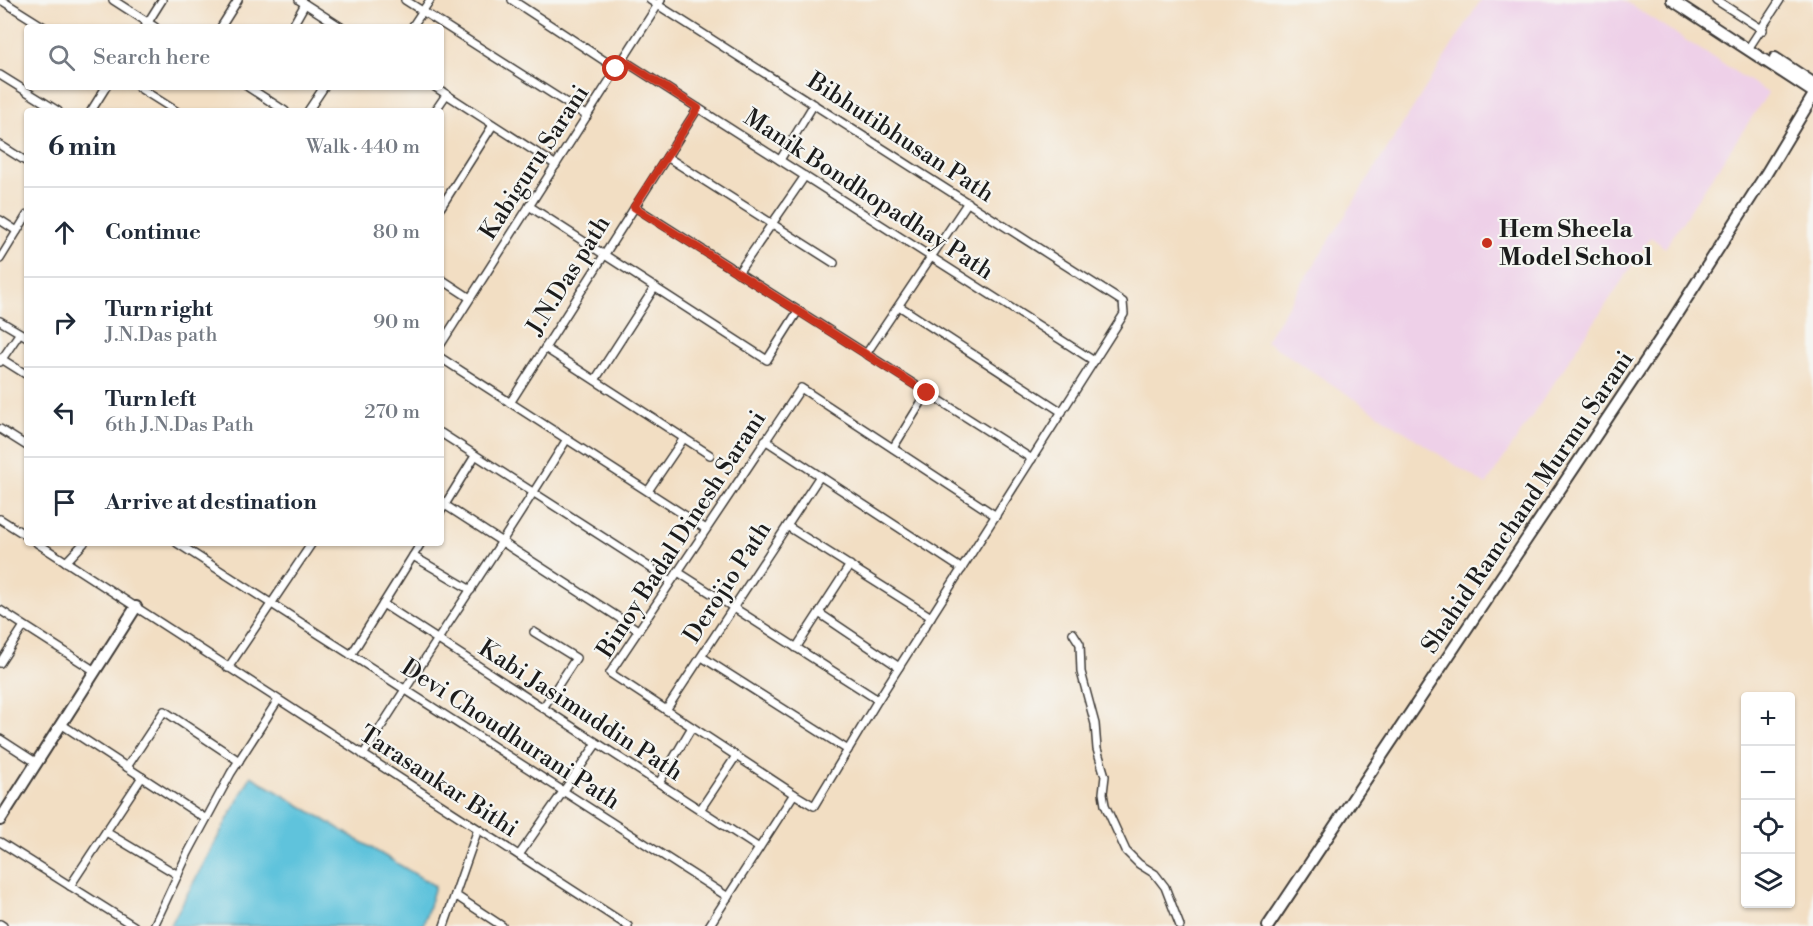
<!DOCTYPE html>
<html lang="en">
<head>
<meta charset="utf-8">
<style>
	body { margin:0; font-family:"Libre Bodoni",serif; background:#f2f2f3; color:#1f2937 }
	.controls { position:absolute; right:18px; bottom:18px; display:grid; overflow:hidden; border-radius:6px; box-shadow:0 2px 4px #0004 }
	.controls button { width:54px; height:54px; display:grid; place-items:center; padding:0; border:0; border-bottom:2px solid #e0e1e3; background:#fff; color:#1f2937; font:30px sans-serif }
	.stop { position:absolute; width:18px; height:18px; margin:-14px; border:4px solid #c8321e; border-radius:50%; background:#fff }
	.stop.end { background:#c8321e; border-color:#fff; box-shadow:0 2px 6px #0008 }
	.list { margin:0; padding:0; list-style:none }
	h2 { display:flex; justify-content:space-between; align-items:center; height:78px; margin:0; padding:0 24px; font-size:26px }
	h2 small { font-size:20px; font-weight:400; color:#747a83 }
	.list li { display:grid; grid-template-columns:39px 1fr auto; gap:18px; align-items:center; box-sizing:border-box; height:90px; padding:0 24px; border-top:2px solid #e0e1e3 }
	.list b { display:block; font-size:22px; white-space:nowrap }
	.list p { margin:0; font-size:20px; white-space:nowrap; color:#747a83 }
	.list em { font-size:20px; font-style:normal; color:#747a83 }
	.icon { flex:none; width:33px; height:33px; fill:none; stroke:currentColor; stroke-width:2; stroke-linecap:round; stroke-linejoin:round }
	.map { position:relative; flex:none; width:1813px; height:926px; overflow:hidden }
	.search { position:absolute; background:#fff; box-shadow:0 2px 4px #0004; left:24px; top:24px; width:420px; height:66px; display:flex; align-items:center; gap:15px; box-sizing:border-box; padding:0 21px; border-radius:6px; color:#747a83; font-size:22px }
	.panel { position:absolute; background:#fff; box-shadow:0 2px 4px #0004; left:24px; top:108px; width:420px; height:438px; border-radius:6px }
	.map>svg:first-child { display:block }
	.built { fill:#eed0e8 }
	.water { fill:#5ec3dc; stroke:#3d707c; stroke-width:1.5 }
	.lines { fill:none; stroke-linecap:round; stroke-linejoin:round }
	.street-casing { stroke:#3c3935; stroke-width:10 }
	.secondary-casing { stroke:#3c3935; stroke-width:14 }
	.street { stroke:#fff; stroke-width:7 }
	.secondary { stroke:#fff; stroke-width:10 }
	.route { stroke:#c8321e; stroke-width:8 }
	.poi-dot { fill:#c8321e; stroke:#f6f6f2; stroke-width:2 }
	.labels { text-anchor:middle; stroke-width:4.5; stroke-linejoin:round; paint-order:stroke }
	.street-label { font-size:24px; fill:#1c1c1c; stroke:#f6f6f2 }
	.poi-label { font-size:24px; font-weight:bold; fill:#1c1c1c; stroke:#f6f6f2; text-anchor:start }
</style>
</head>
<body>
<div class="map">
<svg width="1813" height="926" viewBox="0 0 1813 926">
	<rect width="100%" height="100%" fill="#f6f6f2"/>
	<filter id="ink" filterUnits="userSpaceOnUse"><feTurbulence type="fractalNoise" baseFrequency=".0167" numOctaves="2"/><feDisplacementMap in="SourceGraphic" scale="12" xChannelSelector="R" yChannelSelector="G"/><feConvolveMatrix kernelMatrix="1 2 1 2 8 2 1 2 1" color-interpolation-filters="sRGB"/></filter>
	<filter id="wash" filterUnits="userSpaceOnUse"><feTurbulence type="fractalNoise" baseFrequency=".008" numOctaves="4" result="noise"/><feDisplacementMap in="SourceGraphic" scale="24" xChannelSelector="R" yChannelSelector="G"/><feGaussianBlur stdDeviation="1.35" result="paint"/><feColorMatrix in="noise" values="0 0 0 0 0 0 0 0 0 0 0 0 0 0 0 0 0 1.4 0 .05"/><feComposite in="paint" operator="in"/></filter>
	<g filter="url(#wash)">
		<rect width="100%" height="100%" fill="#f2dec3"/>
		<!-- built -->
		<path class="built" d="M 1481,0 L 1623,0 L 1768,93 L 1665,248 L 1651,237 L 1486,485 L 1266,341 Z"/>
		<!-- water -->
		<path class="water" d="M 251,776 L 435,886 L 423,926 L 170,926 Z"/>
	</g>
	<g filter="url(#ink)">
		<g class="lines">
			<!-- street casing -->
			<g class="street-casing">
				<g id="street">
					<path d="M 1,0 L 44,27"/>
					<path d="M 113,0 L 155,27"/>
					<path d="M 299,0 L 341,27"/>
					<path d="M 405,0 L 587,116"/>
					<path d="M 512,0 L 617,69"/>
					<path d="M 650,0 L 1123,302 L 1124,314 L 878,700 L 814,806 L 794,794"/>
					<path d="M 1716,0 L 1763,30"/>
					<path d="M 145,27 L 162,0"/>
					<path d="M 221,27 L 238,0"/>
					<path d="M 292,27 L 305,4"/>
					<path d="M 412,27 L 430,0"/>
					<path d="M 1748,49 L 1780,0"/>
					<path d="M 623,60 L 1094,361"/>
					<path d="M 0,75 L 58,111"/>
					<path d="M 138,87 L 176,111"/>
					<path d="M 248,87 L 285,111"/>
					<path d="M 435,87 L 556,165"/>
					<path d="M 91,111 L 106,87"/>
					<path d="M 308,111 L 324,87"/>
					<path d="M 435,111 L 446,95"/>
					<path d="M 0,145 L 27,162"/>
					<path d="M 667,157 L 834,263"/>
					<path d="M 780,160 L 814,104"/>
					<path d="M 529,206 L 767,360 L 798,311"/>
					<path d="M 441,207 L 493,125"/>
					<path d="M 635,207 L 1032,459"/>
					<path d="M 0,220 L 17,231"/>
					<path d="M 0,259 L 27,215"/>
					<path d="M 738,273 L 805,176"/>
					<path d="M 441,279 L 470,298"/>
					<path d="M 899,306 L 1062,412"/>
					<path d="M 0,321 L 27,337"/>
					<path d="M 441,344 L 661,0"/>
					<path d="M 545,348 L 710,455"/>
					<path d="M 866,354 L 968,202"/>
					<path d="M 0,358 L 27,375"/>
					<path d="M 441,358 L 706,529"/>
					<path d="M 0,362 L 19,334"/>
					<path d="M 595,380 L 655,287"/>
					<path d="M 510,403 L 698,108"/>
					<path d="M 0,429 L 27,446"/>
					<path d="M 441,433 L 671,581"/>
					<path d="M 765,440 L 962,569"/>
					<path d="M 893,448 L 927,393"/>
					<path d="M 648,491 L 684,438"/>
					<path d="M 445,505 L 638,630"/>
					<path d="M 441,511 L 475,456"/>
					<path d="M 0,519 L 27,536"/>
					<path d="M 787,526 L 931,617"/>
					<path d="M 37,543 L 628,926"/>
					<path d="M 177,543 L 728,897"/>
					<path d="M 413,556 L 471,590"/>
					<path d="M 66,562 L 84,543"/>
					<path d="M 678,572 L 878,700"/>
					<path d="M 383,604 L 759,848"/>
					<path d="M 0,610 L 95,671"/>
					<path d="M 819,613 L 899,667"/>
					<path d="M 534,632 L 576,658 L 543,708"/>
					<path d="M 1073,633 L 1080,644 L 1081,672 L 1095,724 L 1097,749 L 1105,776 L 1103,793 L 1105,805 L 1126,851 L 1139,864 L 1155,874 L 1165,887 L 1180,926"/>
					<path d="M 796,648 L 850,565"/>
					<path d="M 351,655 L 421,543"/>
					<path d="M 702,657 L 848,750"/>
					<path d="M 0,663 L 24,626"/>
					<path d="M 228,668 L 312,543"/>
					<path d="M 666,710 L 820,476"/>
					<path d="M 61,724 L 206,819"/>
					<path d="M 0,739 L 37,763"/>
					<path d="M 363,755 C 430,649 501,546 567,439"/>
					<path d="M 127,767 L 164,711 L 239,761"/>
					<path d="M 659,783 L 692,727"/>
					<path d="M 700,810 L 736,756"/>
					<path d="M 106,832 L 178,875"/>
					<path d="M 0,842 L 134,926"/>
					<path d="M 519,855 L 597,743"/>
					<path d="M 70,886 L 142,777"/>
					<path d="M 455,895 L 502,926"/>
					<path d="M 0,924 L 3,926"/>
					<path d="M 154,926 L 188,853 L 231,773 L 278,700"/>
					<path d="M 444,926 L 478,829"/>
					<path d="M 709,926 L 794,794 L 610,673 L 801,388 L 996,516"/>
				</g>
			</g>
			<!-- secondary casing -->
			<g class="secondary-casing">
				<g id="secondary">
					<path d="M 1672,0 L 1813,92"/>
					<path d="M 1775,58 L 1813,83"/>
					<path d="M 0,820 L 136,607"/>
					<path d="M 1268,926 L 1667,329 L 1766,174 L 1813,96"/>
				</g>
			</g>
			<!-- street -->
			<use href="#street" class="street"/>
			<!-- secondary -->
			<use href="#secondary" class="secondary"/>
		</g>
	</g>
	<g class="lines" filter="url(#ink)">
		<!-- route -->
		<path class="route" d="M 616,69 L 623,60 L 698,108 L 634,207 L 927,393"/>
	</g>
	<!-- markers -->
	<circle class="poi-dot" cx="1487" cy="243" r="6"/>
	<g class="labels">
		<!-- street labels -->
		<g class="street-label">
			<text transform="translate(901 137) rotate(33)" y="8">Bibhutibhusan Path</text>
			<text transform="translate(534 162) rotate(-57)" y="8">Kabiguru Sarani</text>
			<text transform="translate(869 194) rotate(33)" y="8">Manik Bondhopadhay Path</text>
			<text transform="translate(568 275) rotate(-58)" y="8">J.N.Das path</text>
			<text transform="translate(1527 502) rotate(-56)" y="8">Shahid Ramchand Murmu Sarani</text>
			<text transform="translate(681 534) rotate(-57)" y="8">Binoy Badal Dinesh Sarani</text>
			<text transform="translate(727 582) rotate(-57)" y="8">Derojio Path</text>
			<text transform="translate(581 710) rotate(33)" y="8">Kabi Jasimuddin Path</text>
			<text transform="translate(511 734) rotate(33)" y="8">Devi Choudhurani Path</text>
			<text transform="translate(439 781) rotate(33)" y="8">Tarasankar Bithi</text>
		</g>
		<!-- poi labels -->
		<g class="poi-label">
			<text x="1499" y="237">Hem Sheela<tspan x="1499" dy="28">Model School</tspan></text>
		</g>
	</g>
</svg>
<div class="controls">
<button>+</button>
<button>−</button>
<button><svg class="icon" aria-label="locate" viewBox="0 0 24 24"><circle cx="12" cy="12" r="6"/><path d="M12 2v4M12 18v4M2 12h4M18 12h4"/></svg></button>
<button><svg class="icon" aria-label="layers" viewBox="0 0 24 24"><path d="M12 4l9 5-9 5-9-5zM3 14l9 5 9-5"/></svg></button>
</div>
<div class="stop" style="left:616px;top:69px"></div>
<div class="stop end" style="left:927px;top:393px"></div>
<div class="search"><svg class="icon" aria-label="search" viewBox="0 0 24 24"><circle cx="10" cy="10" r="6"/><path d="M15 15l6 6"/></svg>Search here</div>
<section class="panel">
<h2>6 min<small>Walk · 440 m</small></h2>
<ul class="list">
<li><svg class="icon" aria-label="ahead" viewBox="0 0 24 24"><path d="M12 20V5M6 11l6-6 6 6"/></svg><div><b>Continue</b></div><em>80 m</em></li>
<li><svg class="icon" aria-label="right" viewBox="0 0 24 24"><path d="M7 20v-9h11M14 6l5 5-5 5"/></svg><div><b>Turn right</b><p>J.N.Das path</p></div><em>90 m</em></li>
<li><svg class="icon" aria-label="left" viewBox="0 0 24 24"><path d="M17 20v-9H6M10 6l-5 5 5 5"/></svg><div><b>Turn left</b><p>6th J.N.Das Path</p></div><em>270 m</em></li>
<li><svg class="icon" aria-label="arrive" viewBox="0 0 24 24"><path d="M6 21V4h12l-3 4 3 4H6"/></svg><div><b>Arrive at destination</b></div></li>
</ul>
</section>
</div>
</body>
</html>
